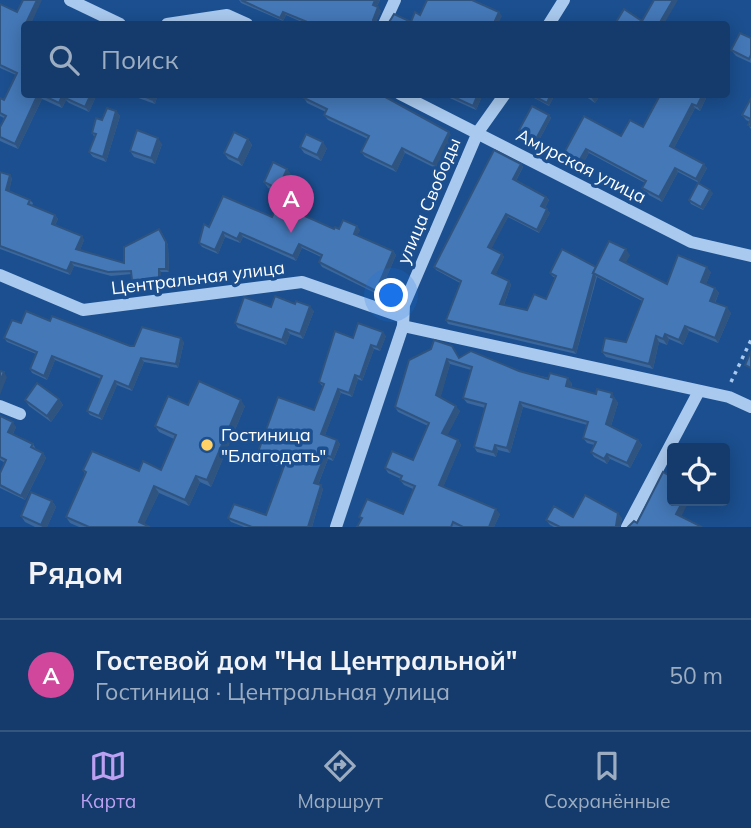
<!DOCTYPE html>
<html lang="ru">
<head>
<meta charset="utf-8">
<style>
	body { margin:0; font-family:Mulish,sans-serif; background:#214673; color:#f1f3f6 }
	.controls { position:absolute; right:21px; bottom:21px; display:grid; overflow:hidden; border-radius:7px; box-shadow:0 4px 18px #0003 }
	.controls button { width:63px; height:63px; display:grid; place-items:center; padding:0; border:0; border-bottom:2px solid #33557e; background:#143b6b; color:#f1f3f6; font:35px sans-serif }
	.you { position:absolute; left:392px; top:296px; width:24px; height:24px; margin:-18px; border:5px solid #fff; border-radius:50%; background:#1a73e8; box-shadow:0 0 0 10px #1a73e833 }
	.badge { display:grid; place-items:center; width:46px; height:46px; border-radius:50%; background:#bca0f2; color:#fff; font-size:23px; font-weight:700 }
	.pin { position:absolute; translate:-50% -58px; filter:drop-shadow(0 2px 4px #0008) }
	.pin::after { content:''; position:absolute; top:37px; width:24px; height:21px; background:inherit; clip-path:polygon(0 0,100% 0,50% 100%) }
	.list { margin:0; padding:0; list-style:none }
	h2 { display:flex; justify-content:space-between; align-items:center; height:91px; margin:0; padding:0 28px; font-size:30px }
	h2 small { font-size:23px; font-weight:400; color:#9dadc1 }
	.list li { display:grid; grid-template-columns:46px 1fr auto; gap:21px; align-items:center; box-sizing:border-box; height:112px; padding:0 28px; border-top:2px solid #33557e }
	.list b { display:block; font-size:26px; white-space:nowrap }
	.list p { margin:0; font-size:23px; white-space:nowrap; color:#9dadc1 }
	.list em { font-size:23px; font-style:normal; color:#9dadc1 }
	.icon { flex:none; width:38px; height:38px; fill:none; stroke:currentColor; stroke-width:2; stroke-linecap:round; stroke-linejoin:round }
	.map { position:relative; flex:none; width:751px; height:527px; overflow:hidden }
	.search { position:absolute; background:#143b6b; box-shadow:0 4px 18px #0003; left:21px; right:21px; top:21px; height:77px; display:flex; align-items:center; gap:18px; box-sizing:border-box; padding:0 24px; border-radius:7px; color:#9dadc1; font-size:26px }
	.sheet { height:203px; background:#143b6b }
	nav { display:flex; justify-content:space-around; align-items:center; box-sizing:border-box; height:98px; border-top:2px solid #33557e; background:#143b6b; font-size:19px; color:#9dadc1 }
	nav a { display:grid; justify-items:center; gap:4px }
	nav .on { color:#bca0f2 }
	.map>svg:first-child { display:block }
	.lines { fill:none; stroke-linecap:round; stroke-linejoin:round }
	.path { stroke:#a9c9ee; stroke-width:3.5; stroke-dasharray:3.5 5; stroke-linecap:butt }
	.minor { stroke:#a9c9ee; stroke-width:12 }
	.wall { fill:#3a679d }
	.shaded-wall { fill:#305480 }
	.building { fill:#4478b7; stroke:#305480; stroke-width:2 }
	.poi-dot { fill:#ffd166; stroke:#1b4f8f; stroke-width:2.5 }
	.labels { text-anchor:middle; stroke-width:7; stroke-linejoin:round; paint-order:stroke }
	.street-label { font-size:18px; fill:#fff; stroke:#1b4f8f }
	.poi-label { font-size:18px; fill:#fff; stroke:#1b4f8f; text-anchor:start }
</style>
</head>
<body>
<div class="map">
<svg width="751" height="527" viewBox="0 0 751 527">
	<rect width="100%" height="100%" fill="#1b4f8f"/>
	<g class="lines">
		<!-- path -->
		<path class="path" d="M 731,382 L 751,340"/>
		<!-- minor -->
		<g class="minor">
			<path d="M 70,0 L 120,24"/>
			<path d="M 167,24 L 227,15 L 247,24"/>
			<path d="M 384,24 L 395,0"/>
			<path d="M 549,24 L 564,0"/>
			<path d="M 400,94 L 691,242 L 751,256"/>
			<path d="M 0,275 L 83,310 L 302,282 L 403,317"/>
			<path d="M 403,326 L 729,397 L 751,407"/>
			<path d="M 0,406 L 20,414"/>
			<path d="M 336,527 L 403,326 L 404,305 L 478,132 L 505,94"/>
			<path d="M 627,527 L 699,391"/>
		</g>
	</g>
	<!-- wall -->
	<g class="wall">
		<path d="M 239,0 L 380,0 L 377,6 L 381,11 L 375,24 L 306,24 L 286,15 L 283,21 L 241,3 Z"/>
		<path d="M 0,4 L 24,24 L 24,94 L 97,94 L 89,112 L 69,103 L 66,100 L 62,108 L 42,99 L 18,149 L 0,141 L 0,127 L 4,118 L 0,116 L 0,98 L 4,100 L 16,75 L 0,68 Z"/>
		<path d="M 751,38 L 751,63 L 736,56 L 731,50 Z"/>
		<path d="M 127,94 L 158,94 L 155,104 Z"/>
		<path d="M 303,94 L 380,94 L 452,137 L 437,169 L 405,153 L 396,172 L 365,157 L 361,152 L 368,139 L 328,120 L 324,115 L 326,112 L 307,103 L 304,98 L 305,96 Z"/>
		<path d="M 441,94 L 483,94 L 476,110 Z"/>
		<path d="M 527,94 L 555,94 L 549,106 Z"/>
		<path d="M 582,94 L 601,94 L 595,103 Z"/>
		<path d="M 651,94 L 708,94 L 700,111 L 695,108 L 674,148 L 707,168 L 699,183 L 678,172 L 662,202 L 645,193 L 642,188 L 645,183 L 589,153 L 582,165 L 567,157 L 564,153 L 621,136 L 643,127 L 658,99 Z"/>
		<path d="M 751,98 L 751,129 L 748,125 L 750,122 L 746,120 L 742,115 Z"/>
		<path d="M 116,111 L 120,116 L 106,162 L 93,157 L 89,152 L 95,138 L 92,133 L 102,120 Z"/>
		<path d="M 549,115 L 551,118 L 538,142 L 521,133 L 519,130 Z"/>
		<path d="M 248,139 L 252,145 L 242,166 L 228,159 L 224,153 Z"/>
		<path d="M 162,144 L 155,164 L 134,157 L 130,151 Z"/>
		<path d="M 300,147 L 327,148 L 321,161 L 304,153 Z"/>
		<path d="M 521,164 L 523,167 L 516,181 L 546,197 L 549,200 L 545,208 L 550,213 L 539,233 L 508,217 L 491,248 L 502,254 L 504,257 L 495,275 L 509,281 L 511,285 L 504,305 L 527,310 L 546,299 L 555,278 L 552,276 L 550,273 L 596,267 L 630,255 L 625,263 L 667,284 L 711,272 L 706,284 L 715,288 L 719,293 L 715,303 L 731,313 L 718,343 L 689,331 L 683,345 L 669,339 L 667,345 L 659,342 L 653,369 L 606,357 L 602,352 L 626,342 L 642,301 L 597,277 L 576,354 L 448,324 L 446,320 L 460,283 L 436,270 L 434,267 Z"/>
		<path d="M 0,172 L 12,178 L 9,191 L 30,200 L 33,203 L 32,206 L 55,215 L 58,219 L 55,225 L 84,240 L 80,250 L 124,263 L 162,233 L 168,245 L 169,272 L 161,272 L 161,283 L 134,283 L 132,280 L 132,274 L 111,276 L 74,266 L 70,275 L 0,249 Z"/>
		<path d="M 292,175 L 283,195 L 268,188 L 264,182 Z"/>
		<path d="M 713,193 L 703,210 L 691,204 L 689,200 Z"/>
		<path d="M 272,217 L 334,229 L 360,230 L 357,235 L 393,251 L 396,255 L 379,295 L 322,267 L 319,262 L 321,257 L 302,248 L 296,261 L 243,237 L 240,243 L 225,237 L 218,254 L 202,247 L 199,243 L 209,227 Z"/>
		<path d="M 271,307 L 314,311 L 303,339 L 290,334 L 286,345 L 238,328 L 235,323 Z"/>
		<path d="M 50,321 L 130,346 L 184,342 L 178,368 L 144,362 L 132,391 L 117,385 L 102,420 L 90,415 L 87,411 L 101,379 L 55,360 L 47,380 L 32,373 L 30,369 L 36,354 L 7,342 L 4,338 L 21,323 Z"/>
		<path d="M 386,336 L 380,351 L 374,349 L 362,381 L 358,379 L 352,397 L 341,393 L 325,435 L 337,440 L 340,444 L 333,461 L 328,459 L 318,485 L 323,489 L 312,527 L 244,527 L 231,522 L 228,518 L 266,515 L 283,468 L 259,459 L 257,455 L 314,410 L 323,387 L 319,382 L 353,338 Z"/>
		<path d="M 459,358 L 572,383 L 571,388 L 596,394 L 615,398 L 615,399 L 618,403 L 611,426 L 638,440 L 642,445 L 630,468 L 610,459 L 607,464 L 594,457 L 591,452 L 594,445 L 587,443 L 583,438 L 587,425 L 523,407 L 510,453 L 498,450 L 496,457 L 477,452 L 474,447 L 485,408 L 467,403 L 463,398 L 471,370 L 450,364 L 440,398 L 460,411 L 447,435 L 458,440 L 461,445 L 443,487 L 500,514 L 494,527 L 357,527 L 361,519 L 359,517 L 403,514 L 413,489 L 404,485 L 400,480 L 401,479 L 388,473 L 385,468 L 413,460 L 428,426 L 398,412 L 395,407 L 409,360 Z"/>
		<path d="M 59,399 L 63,405 L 51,422 L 29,406 L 25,400 Z"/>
		<path d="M 188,405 L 245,406 L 211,487 L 200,482 L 189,506 L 159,493 L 144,524 L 150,527 L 79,527 L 70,523 L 66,517 L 85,474 L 83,470 L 139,471 L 161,470 L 174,439 L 159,432 L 155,426 Z"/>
		<path d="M 0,416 L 16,427 L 13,434 L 33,444 L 36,449 L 35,450 L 43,453 L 46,458 L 25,500 L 0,488 L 0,473 L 5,463 L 0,460 Z"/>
		<path d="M 52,501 L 56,507 L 47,527 L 35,527 L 25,522 L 21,516 Z"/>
		<path d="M 573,517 L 622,518 L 620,527 L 554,527 L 550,525 L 546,520 Z"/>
	</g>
	<!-- shaded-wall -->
	<g class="shaded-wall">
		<path d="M 37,0 L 42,0 L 31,24 L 27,24 L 26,23 Z"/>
		<path d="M 375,0 L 380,0 L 376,8 L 373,5 Z"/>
		<path d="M 673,0 L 678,0 L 664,24 L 659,24 Z"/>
		<path d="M 378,7 L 381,11 L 375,24 L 374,24 L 373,20 Z"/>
		<path d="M 283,12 L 286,15 L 283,21 L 280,18 Z"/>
		<path d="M 499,12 L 502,16 L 498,24 L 495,24 L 494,23 Z"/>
		<path d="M 39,94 L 42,99 L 18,149 L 15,144 Z"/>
		<path d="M 63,94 L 69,94 L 65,98 L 66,100 L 62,108 L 59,103 Z"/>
		<path d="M 91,94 L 97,94 L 89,112 L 85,107 Z"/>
		<path d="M 152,94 L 158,94 L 155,104 L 151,99 Z"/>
		<path d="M 478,94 L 483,94 L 476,110 L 473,106 Z"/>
		<path d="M 551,94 L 555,94 L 549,106 L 547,103 Z"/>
		<path d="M 593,94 L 601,94 L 595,103 L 591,97 Z"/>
		<path d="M 703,94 L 708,94 L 700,111 L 697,106 Z"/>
		<path d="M 692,104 L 695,108 L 673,150 L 670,146 Z"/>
		<path d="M 116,111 L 120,116 L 106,162 L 103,157 Z"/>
		<path d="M 549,115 L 551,118 L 538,142 L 536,139 Z"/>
		<path d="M 449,132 L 452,137 L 437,169 L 433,164 Z"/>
		<path d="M 158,138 L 162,144 L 155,164 L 151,158 Z"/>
		<path d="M 248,139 L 252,145 L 242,166 L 238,160 Z"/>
		<path d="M 323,142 L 327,148 L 321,161 L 317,155 Z"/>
		<path d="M 402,148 L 405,153 L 396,172 L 392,167 Z"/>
		<path d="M 586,149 L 589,153 L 582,165 L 579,161 Z"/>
		<path d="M 521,164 L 523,167 L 515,182 L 513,179 Z"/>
		<path d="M 704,164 L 707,168 L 699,183 L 696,179 Z"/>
		<path d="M 675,168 L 678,172 L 662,202 L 659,197 Z"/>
		<path d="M 287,169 L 292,175 L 283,195 L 278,189 Z"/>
		<path d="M 10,175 L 12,178 L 9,193 L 6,190 Z"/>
		<path d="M 710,190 L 713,193 L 703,210 L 701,207 Z"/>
		<path d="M 546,197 L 549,200 L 544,210 L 541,206 Z"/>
		<path d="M 547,209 L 550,213 L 539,233 L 537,230 Z"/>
		<path d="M 506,214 L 508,217 L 491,250 L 488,247 Z"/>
		<path d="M 55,215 L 58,219 L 54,227 L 52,224 Z"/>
		<path d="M 357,226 L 360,230 L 356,238 L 354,234 Z"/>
		<path d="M 159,229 L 168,245 L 169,272 L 166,269 Z"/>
		<path d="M 223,232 L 225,237 L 218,254 L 215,250 Z"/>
		<path d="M 240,233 L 243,237 L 240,243 L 237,239 Z"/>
		<path d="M 82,236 L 84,240 L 79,253 L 76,249 Z"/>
		<path d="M 299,244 L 302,248 L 296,261 L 293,256 Z"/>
		<path d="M 626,249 L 630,255 L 624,266 L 620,260 Z"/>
		<path d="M 393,251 L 396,255 L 379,295 L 376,291 Z"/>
		<path d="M 502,254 L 504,257 L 495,276 L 492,273 Z"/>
		<path d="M 71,262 L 74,266 L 70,275 L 67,271 Z"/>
		<path d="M 707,267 L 711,272 L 705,287 L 701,282 Z"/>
		<path d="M 159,269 L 161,272 L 161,283 L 159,279 Z"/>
		<path d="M 594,274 L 596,277 L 576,354 L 573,350 Z"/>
		<path d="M 509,281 L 511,285 L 503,307 L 500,304 Z"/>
		<path d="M 715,288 L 719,293 L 713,306 L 710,301 Z"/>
		<path d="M 310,306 L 314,311 L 303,339 L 300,334 Z"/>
		<path d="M 727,307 L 731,313 L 718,343 L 715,338 Z"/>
		<path d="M 685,326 L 689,331 L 683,345 L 679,340 Z"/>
		<path d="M 286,329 L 290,334 L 286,345 L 282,340 Z"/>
		<path d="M 383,332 L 386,336 L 380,351 L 377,347 Z"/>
		<path d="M 665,334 L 669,339 L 667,345 L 663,339 Z"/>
		<path d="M 656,336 L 659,342 L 653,369 L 649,364 Z"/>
		<path d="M 181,338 L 184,342 L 178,368 L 176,364 Z"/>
		<path d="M 371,345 L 374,349 L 362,381 L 360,377 Z"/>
		<path d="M 52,356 L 55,360 L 47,380 L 44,376 Z"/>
		<path d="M 141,358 L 144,362 L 132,391 L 129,387 Z"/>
		<path d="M 447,359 L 450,364 L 440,400 L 436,395 Z"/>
		<path d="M 4,372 L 7,377 L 0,395 L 0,381 Z"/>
		<path d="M 355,375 L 358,379 L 352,397 L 349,393 Z"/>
		<path d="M 568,378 L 572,383 L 569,391 L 566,386 Z"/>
		<path d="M 115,381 L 117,385 L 102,420 L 99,416 Z"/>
		<path d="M 338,389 L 341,393 L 324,438 L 321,434 Z"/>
		<path d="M 612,393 L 618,403 L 610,429 L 606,424 Z"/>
		<path d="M 59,399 L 63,405 L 51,422 L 47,416 Z"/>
		<path d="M 241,400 L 245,406 L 211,487 L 207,480 Z"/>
		<path d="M 520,402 L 523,407 L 510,453 L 507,448 Z"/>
		<path d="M 456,406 L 460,411 L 446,438 L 442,433 Z"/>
		<path d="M 13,422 L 16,427 L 12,436 L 8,432 Z"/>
		<path d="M 337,440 L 340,444 L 333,461 L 331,457 Z"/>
		<path d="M 458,440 L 461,445 L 442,490 L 439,485 Z"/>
		<path d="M 638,440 L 642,445 L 630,468 L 627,463 Z"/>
		<path d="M 495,445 L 498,450 L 496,457 L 493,452 Z"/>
		<path d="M 43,453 L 46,458 L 25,500 L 21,496 Z"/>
		<path d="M 607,454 L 610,459 L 607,464 L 604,459 Z"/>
		<path d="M 325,455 L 328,459 L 317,487 L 314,483 Z"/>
		<path d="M 196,476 L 200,482 L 189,506 L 185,500 Z"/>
		<path d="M 321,485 L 323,489 L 312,527 L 308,527 Z"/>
		<path d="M 154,486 L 159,493 L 143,527 L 139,522 Z"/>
		<path d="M 52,501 L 56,507 L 47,527 L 42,527 L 41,525 Z"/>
		<path d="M 683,501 L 689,501 L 680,519 L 676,514 Z"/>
		<path d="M 496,509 L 500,514 L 494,527 L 489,527 Z"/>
		<path d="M 618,513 L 622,518 L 620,527 L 616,527 L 616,526 Z"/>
	</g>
	<!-- building -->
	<g class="building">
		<path d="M 23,0 L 37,0 L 26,23 L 28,24 L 24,24 L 24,94 L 38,94 L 15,144 L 0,137 L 0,127 L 6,116 L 0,113 L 0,98 L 4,100 L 17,73 L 0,65 L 0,4 L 17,12 Z"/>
		<path d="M 241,0 L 375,0 L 373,5 L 378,7 L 373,20 L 374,24 L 312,24 L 283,12 L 280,18 Z"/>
		<path d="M 427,0 L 472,0 L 499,12 L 494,23 L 497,24 L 388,24 L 394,14 L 411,22 L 415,12 L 420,15 Z"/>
		<path d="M 654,0 L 673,0 L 659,24 L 615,24 L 624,9 L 642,21 Z"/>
		<path d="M 740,33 L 751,38 L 751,55 L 749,59 L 731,50 Z"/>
		<path d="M 40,94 L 63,94 L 59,103 Z"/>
		<path d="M 67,94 L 91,94 L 85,107 L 65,98 Z"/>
		<path d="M 139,94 L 152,94 L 151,99 Z"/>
		<path d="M 306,94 L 380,94 L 449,132 L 433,164 L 402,148 L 392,167 L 361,152 L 369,136 L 324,115 L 327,109 L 304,98 Z"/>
		<path d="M 447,94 L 478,94 L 473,106 Z"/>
		<path d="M 530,94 L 551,94 L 547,103 Z"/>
		<path d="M 654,94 L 703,94 L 697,106 L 692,104 L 670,146 L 704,164 L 696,179 L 675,168 L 659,197 L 642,188 L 646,181 L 586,149 L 579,161 L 564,153 L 584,116 L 621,136 L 630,120 L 643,127 L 659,97 Z"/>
		<path d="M 751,98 L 751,126 L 748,125 L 751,119 L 742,115 Z"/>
		<path d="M 532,106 L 549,115 L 536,139 L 519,130 Z"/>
		<path d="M 107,108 L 116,111 L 103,157 L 89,152 L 96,134 L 92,133 L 96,118 L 102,120 Z"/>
		<path d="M 137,130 L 158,138 L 151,158 L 130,151 Z"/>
		<path d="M 234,132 L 248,139 L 238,160 L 224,153 Z"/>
		<path d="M 306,134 L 323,142 L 317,155 L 300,147 Z"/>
		<path d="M 494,150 L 521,164 L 513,179 L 546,197 L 541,206 L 547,209 L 537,230 L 506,214 L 488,247 L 502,254 L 492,273 L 509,281 L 500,304 L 527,310 L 534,294 L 546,299 L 556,276 L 550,273 L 562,249 L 596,267 L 593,273 L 594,273 L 573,350 L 446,320 L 461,281 L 434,267 Z"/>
		<path d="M 273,162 L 287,169 L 278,189 L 264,182 Z"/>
		<path d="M 0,172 L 10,175 L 6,190 L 30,200 L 28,204 L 55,215 L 52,224 L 82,236 L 76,249 L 124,263 L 124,247 L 159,229 L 166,242 L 166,269 L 159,269 L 159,279 L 132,280 L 131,271 L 108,272 L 71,262 L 67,271 L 0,246 Z"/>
		<path d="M 698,183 L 710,190 L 701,207 L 689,200 Z"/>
		<path d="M 223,196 L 272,217 L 278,204 L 334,229 L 335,227 L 339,229 L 343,220 L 357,226 L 354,234 L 393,251 L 376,291 L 319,262 L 322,255 L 299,244 L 293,256 L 240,233 L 237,239 L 223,232 L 215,250 L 199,243 L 204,224 L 209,227 Z"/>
		<path d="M 609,241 L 626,249 L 620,260 L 667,284 L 678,255 L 707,267 L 701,282 L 715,288 L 710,301 L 727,307 L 715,338 L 685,326 L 679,340 L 665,334 L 663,339 L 656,336 L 649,364 L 602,352 L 605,338 L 626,342 L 643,299 L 593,273 Z"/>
		<path d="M 275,296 L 295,304 L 296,301 L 310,306 L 300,334 L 286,329 L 282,340 L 235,323 L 244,297 L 271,307 Z"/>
		<path d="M 26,311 L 50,321 L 52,316 L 130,346 L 134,346 L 142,327 L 181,338 L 176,364 L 141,358 L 129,387 L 115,381 L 99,416 L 87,411 L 102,376 L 52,356 L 44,376 L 30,369 L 37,352 L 4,338 L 12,320 L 21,323 Z"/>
		<path d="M 358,323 L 383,332 L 377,347 L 371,345 L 360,377 L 355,375 L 349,393 L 338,389 L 321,434 L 337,440 L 331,457 L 325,455 L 314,483 L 321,485 L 308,527 L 252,527 L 228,518 L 234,504 L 266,515 L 284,466 L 257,455 L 278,397 L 314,410 L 324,384 L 319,382 L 335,331 L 353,338 Z"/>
		<path d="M 434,340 L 452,346 L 459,358 L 471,351 L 519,371 L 548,379 L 550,373 L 568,378 L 566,386 L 596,394 L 597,389 L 612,393 L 611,397 L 614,398 L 606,424 L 638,440 L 627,463 L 607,454 L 604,459 L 591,452 L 596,442 L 583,438 L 588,422 L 520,402 L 507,448 L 495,445 L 493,452 L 474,447 L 486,404 L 463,398 L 472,367 L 447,359 L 436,395 L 456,406 L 442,433 L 458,440 L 439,485 L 496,509 L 489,527 L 463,527 L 453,522 L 451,527 L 357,527 L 362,518 L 359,517 L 367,499 L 403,514 L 415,486 L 400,480 L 402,476 L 385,468 L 392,451 L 413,460 L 429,423 L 395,407 L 409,360 L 431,349 Z"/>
		<path d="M 751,351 L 751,368 L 745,365 Z"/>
		<path d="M 0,371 L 4,372 L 0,381 Z"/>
		<path d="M 199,381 L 241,400 L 207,480 L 196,476 L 185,500 L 154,486 L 139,522 L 150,527 L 89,527 L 66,517 L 86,472 L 83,470 L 92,451 L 139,471 L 143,461 L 161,470 L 176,435 L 155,426 L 168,396 L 188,405 Z"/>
		<path d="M 37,383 L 59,399 L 47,416 L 25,400 Z"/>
		<path d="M 0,416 L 13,422 L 8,432 L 33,444 L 31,447 L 43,453 L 21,496 L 0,485 L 0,473 L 6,460 L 0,457 Z"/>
		<path d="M 663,472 L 672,477 L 672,501 L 683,501 L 676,514 L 702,527 L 628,527 L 634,521 L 637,523 Z"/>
		<path d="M 31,492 L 52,501 L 41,525 L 21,516 Z"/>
		<path d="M 585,495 L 618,513 L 616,526 L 618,527 L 560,527 L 546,520 L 554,506 L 573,517 Z"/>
	</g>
	<!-- markers -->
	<circle class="poi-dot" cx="207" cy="445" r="7"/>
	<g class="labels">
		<!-- street labels -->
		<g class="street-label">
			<text transform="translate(581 166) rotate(27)" y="6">Амурская улица</text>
			<text transform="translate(429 201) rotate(-67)" y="6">улица Свободы</text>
			<text transform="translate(198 278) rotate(-7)" y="6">Центральная улица</text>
		</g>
		<!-- poi labels -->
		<g class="poi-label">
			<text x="221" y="441">Гостиница<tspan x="221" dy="21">"Благодать"</tspan></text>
		</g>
	</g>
</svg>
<div class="controls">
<button><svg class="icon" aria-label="locate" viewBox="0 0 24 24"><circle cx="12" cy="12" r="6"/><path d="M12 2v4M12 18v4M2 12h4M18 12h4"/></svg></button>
</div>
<div class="you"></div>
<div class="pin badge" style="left:291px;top:233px;background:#d1479c">A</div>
<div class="search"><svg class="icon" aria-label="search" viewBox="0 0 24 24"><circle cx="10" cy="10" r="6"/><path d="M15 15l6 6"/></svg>Поиск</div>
</div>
<section class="sheet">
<h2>Рядом<small></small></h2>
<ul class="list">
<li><span class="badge" style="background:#d1479c">A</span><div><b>Гостевой дом &quot;На Центральной&quot;</b><p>Гостиница · Центральная улица</p></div><em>50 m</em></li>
</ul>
</section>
<nav>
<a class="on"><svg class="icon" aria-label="map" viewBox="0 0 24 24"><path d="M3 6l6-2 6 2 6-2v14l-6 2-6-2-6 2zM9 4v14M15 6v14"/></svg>Карта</a>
<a><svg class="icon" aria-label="directions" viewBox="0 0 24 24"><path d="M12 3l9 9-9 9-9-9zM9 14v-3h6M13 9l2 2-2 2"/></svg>Маршрут</a>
<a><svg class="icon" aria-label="saved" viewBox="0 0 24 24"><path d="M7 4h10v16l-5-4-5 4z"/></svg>Сохранённые</a>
</nav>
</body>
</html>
